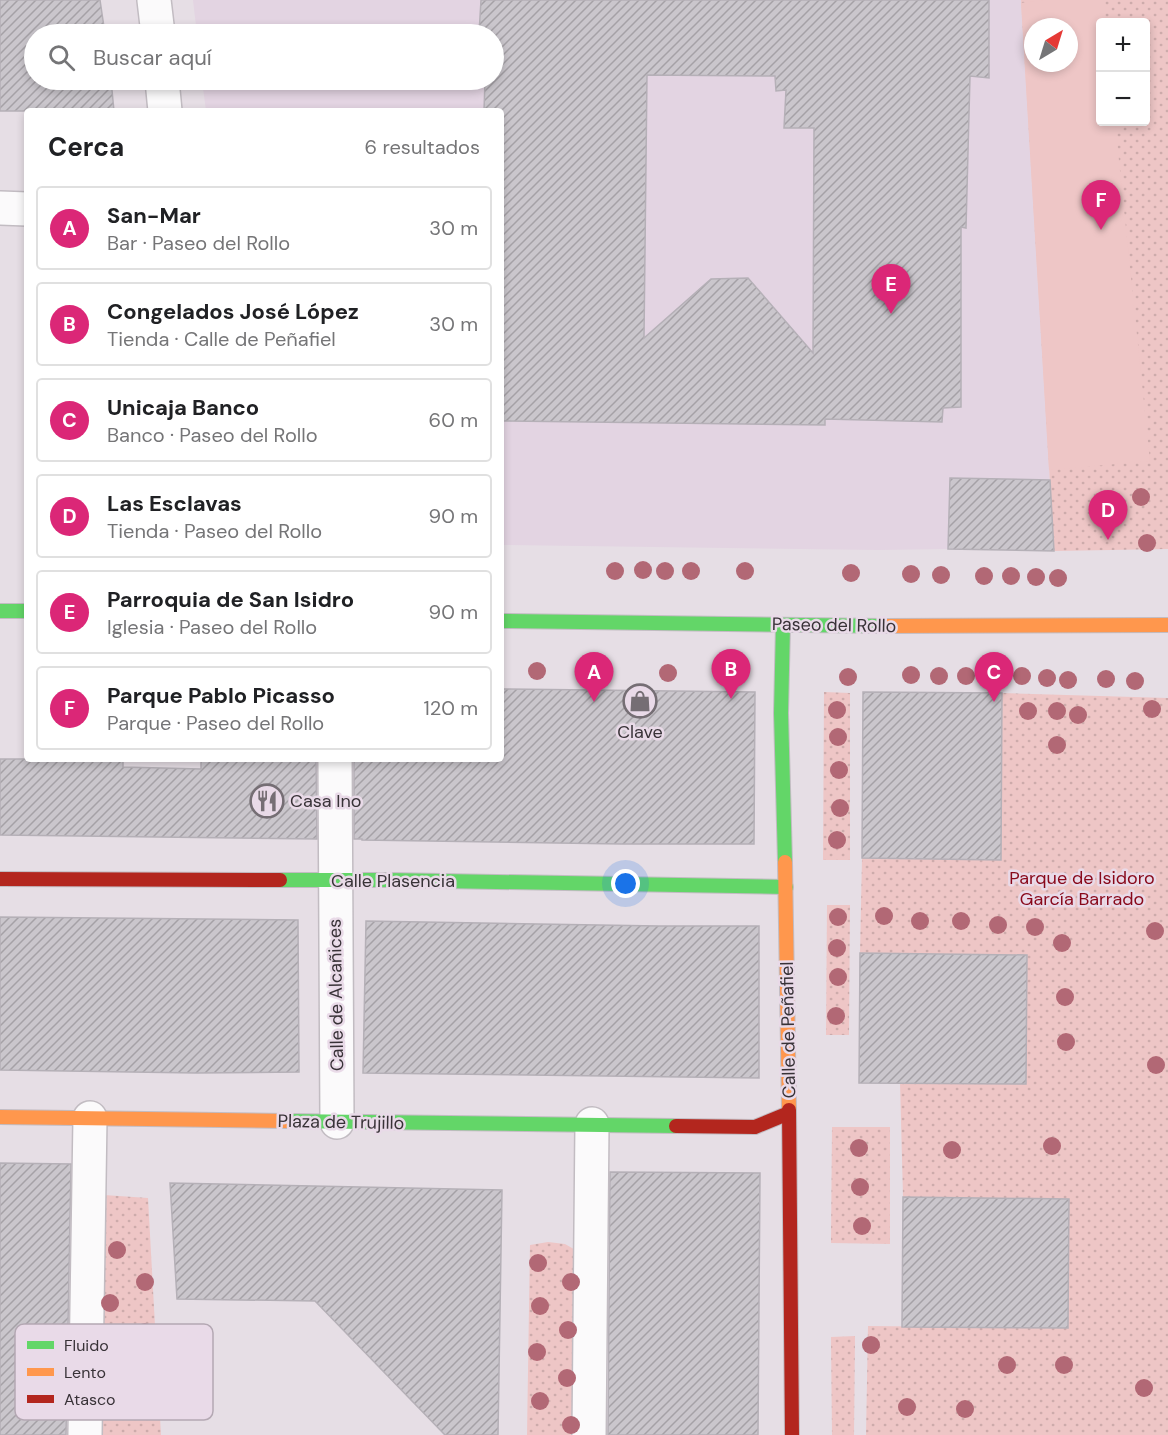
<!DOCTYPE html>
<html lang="es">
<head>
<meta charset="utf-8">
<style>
	body { margin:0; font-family:"DM Sans",sans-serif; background:#f2f2f2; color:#202124 }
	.controls { position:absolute; right:18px; top:18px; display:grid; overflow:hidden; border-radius:6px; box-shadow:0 3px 9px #0003 }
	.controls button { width:54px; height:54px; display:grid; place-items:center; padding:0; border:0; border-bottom:2px solid #e0e0e0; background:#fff; color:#202124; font:30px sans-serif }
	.compass { position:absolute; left:1024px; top:18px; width:54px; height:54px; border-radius:50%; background:#fff; box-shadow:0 3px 9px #0003; rotate:38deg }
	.you { position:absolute; left:626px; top:884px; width:21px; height:21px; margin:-15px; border:4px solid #fff; border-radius:50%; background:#1a73e8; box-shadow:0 0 0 9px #1a73e833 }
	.badge { display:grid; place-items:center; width:39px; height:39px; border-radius:50%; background:#db2777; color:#fff; font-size:20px; font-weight:700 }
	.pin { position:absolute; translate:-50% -50px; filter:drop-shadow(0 2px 3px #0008) }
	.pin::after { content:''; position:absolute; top:32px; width:21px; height:18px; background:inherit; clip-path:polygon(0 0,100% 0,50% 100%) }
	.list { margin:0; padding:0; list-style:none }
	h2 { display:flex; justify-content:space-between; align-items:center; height:78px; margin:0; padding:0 24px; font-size:26px }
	h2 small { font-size:20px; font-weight:400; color:#757577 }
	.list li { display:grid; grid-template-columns:39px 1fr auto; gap:18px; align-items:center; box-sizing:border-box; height:84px; margin:0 12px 12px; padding:0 12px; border:2px solid #e0e0e0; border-radius:6px }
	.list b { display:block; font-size:22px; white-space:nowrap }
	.list p { margin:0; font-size:20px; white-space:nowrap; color:#757577 }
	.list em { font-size:20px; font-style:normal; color:#757577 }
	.icon { flex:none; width:33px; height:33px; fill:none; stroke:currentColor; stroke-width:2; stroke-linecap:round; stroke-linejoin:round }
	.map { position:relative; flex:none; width:1168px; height:1435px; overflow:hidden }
	.search { position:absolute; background:#fff; box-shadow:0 3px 9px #0003; left:24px; top:24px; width:480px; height:66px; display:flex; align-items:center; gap:15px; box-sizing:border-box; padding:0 21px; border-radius:33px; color:#757577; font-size:22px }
	.panel { position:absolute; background:#fff; box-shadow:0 3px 9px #0003; left:24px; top:108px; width:480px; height:654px; border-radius:6px }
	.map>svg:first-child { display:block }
	.built { fill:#e3d4e2 }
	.green { fill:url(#green-dots); fill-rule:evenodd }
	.pitch { fill:#eec6c6; fill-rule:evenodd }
	.building { fill:url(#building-hatch); stroke:#b5b0b7; stroke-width:1.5; fill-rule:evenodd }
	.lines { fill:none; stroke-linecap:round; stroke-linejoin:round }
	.street-casing { stroke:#c2bcc2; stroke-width:36 }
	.fast-casing { stroke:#c2bcc2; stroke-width:16 }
	.slow-casing { stroke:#c2bcc2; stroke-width:16 }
	.jam-casing { stroke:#c2bcc2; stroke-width:16 }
	.street { stroke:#fbfafb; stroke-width:33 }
	.fast { stroke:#63d668; stroke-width:14 }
	.slow { stroke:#ff974d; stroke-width:14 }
	.jam { stroke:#b3261e; stroke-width:14 }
	.tree { fill:#b26875 }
	.labels { text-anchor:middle; stroke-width:5; stroke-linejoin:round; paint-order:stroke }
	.street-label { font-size:18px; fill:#383237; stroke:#e9dae8 }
	.poi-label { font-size:18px; fill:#383237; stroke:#e9dae8 }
	.park-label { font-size:18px; fill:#88081a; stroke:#e9dae8 }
	.key { fill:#e9dae8; stroke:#b4a8b3; stroke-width:1.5 }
	.key-label { font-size:16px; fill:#383237 }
</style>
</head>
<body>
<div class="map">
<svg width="1168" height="1435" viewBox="0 0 1168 1435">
	<defs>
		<pattern id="green-dots" width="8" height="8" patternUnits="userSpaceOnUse" patternTransform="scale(1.5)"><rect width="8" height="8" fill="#eec6c6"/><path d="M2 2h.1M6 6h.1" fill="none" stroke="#cdabab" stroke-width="1.8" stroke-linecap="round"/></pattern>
		<pattern id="building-hatch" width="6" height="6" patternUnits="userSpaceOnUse" patternTransform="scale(1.5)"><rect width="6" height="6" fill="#cac6cc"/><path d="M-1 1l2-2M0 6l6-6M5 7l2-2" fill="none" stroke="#a5a1a6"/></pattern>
	</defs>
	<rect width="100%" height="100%" fill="#e6dee5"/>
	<!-- built -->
	<path class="built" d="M 193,0 L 1021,0 L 1054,551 L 948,549 L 878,550 L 501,545 L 501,111 L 206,111 L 202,80 L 494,80 L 494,34 L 197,34 Z"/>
	<!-- green -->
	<g class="green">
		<path d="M 1021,0 L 1168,0 L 1168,549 L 1054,551 ZM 1100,22 L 1146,22 L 1146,122 L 1100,122 ZM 1033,27 L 1069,27 L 1069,63 L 1033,63 Z"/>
		<path d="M 824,692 L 850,693 L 850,860 L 823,860 Z"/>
		<path d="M 1002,693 L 1168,698 L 1168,1435 L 866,1435 L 868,1326 L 1068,1328 L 1069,1199 L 903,1197 L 900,1082 L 1026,1084 L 1027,955 L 860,953 L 862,858 L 1001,860 Z"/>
		<path d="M 827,905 L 850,905 L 849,1035 L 826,1035 Z"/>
		<path d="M 832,1127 L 890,1127 L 890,1244 L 831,1243 Z"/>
		<path d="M 104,1195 L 148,1198 L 161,1435 L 100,1435 Z"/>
		<path d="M 548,1242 L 565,1244 L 579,1252 L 577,1435 L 527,1435 L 530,1245 Z"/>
		<path d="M 855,1336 L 854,1435 L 832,1435 L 831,1337 Z"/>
	</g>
	<!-- pitch -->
	<path class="pitch" d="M 1043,0 L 1103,0 L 1105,22 L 1100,22 L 1100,122 L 1115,122 L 1150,461 L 1049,470 L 1021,3 ZM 1033,27 L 1069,27 L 1069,63 L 1033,63 Z"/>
	<!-- building -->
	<g class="building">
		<path d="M 0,0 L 100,0 L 105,34 L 34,34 L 34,80 L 111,80 L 114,111 L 0,111 Z"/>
		<path d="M 481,0 L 989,0 L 989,78 L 970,76 L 966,228 L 961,227 L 961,407 L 943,408 L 942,422 L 825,419 L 825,425 L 501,421 L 501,111 L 484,111 L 485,80 L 494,80 L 494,34 L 479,34 ZM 647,75 L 775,76 L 776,91 L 786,90 L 784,128 L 814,128 L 813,353 L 748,278 L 711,279 L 644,338 Z"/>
		<path d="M 950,478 L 1050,480 L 1054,551 L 948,549 Z"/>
		<path d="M 501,689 L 755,692 L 754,844 L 622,844 L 362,840 L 362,839 L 354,839 L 354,759 L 501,759 Z"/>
		<path d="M 863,692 L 1002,693 L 1001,860 L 862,858 Z"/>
		<path d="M 0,759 L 123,759 L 123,767 L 201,769 L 201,759 L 316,759 L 317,839 L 0,835 Z"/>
		<path d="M 0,917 L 298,920 L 299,1072 L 196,1073 L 0,1070 Z"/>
		<path d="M 366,921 L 659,926 L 759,926 L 759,1078 L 363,1073 Z"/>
		<path d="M 860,953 L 1027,955 L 1026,1084 L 859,1083 Z"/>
		<path d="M 0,1163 L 71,1164 L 66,1435 L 0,1435 Z"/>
		<path d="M 610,1172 L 760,1173 L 758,1435 L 608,1435 Z"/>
		<path d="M 170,1183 L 502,1190 L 498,1435 L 445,1435 L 315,1301 L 177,1299 Z"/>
		<path d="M 903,1197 L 1069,1199 L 1068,1328 L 902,1327 Z"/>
	</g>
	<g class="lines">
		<!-- street casing -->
		<g class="street-casing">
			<g id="street">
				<path d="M 154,0 L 158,34"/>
				<path d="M 162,80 L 165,111"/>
				<path d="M 0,208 L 27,209"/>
				<path d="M 335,759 L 337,1122"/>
				<path d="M 85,1435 L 90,1118"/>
				<path d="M 589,1435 L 592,1124"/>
			</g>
		</g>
		<!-- fast casing -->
		<g class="fast-casing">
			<g id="fast">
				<path d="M 0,611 L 27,611"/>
				<path d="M 501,621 L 883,626"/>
				<path d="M 783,625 L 781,713 L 785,862"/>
				<path d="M 280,880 L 388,880 L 786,887"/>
				<path d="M 286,1121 L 676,1126"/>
			</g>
		</g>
		<!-- slow casing -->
		<g class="slow-casing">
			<g id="slow">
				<path d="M 883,626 L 1168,625"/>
				<path d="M 785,862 L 789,1110"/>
				<path d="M 0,1117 L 286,1121"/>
			</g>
		</g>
		<!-- jam casing -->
		<g class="jam-casing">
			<g id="jam">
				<path d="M 0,879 L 280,880"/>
				<path d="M 789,1110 L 792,1435"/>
				<path d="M 676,1126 L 755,1127 L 789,1113"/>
			</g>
		</g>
		<!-- street -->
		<use href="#street" class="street"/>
		<!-- fast -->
		<use href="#fast" class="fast"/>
		<!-- slow -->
		<use href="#slow" class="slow"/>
		<!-- jam -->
		<use href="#jam" class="jam"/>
	</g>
	<!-- trees -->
	<g class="tree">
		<circle cx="1141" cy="497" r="9"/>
		<circle cx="1147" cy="543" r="9"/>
		<circle cx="643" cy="570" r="9"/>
		<circle cx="615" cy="571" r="9"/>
		<circle cx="665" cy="571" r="9"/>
		<circle cx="691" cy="571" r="9"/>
		<circle cx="745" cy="571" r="9"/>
		<circle cx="851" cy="573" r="9"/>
		<circle cx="911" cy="574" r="9"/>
		<circle cx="941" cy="575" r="9"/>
		<circle cx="984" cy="576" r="9"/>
		<circle cx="1011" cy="576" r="9"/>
		<circle cx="1036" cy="577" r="9"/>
		<circle cx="1058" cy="578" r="9"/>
		<circle cx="537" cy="671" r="9"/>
		<circle cx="603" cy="673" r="9"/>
		<circle cx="668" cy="673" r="9"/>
		<circle cx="911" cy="675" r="9"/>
		<circle cx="732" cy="676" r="9"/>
		<circle cx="939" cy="676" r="9"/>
		<circle cx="966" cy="676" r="9"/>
		<circle cx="986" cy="676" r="9"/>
		<circle cx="1022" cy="676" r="9"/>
		<circle cx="848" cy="677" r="9"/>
		<circle cx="1047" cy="678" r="9"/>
		<circle cx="1106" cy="679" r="9"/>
		<circle cx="1068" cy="680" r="9"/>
		<circle cx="1135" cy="681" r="9"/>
		<circle cx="1152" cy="709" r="9"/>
		<circle cx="837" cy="710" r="9"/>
		<circle cx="1028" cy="711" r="9"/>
		<circle cx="1057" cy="711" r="9"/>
		<circle cx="1078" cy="715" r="9"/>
		<circle cx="838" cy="737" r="9"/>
		<circle cx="1057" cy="745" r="9"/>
		<circle cx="839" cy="770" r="9"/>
		<circle cx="840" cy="808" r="9"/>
		<circle cx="837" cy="840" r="9"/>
		<circle cx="884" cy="916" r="9"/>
		<circle cx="838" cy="917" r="9"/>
		<circle cx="920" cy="921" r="9"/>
		<circle cx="961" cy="921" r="9"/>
		<circle cx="998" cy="925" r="9"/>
		<circle cx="1035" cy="927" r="9"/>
		<circle cx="1155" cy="931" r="9"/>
		<circle cx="1062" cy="943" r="9"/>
		<circle cx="837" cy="948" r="9"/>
		<circle cx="838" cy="977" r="9"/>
		<circle cx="1065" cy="997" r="9"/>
		<circle cx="836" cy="1016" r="9"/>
		<circle cx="1066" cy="1042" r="9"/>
		<circle cx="1156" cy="1065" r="9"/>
		<circle cx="1052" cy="1146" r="9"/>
		<circle cx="859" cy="1148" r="9"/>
		<circle cx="952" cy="1150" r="9"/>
		<circle cx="860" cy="1187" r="9"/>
		<circle cx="862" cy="1226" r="9"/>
		<circle cx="117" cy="1250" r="9"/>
		<circle cx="538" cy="1263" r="9"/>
		<circle cx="145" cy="1282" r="9"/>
		<circle cx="571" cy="1282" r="9"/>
		<circle cx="110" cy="1303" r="9"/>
		<circle cx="540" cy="1306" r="9"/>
		<circle cx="568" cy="1330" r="9"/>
		<circle cx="145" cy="1332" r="9"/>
		<circle cx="871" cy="1345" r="9"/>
		<circle cx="537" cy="1352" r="9"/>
		<circle cx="1007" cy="1365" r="9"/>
		<circle cx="1064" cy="1365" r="9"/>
		<circle cx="567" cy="1378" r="9"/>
		<circle cx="1144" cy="1388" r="9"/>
		<circle cx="540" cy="1401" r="9"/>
		<circle cx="907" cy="1407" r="9"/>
		<circle cx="965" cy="1409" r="9"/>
		<circle cx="571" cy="1425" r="9"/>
	</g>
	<!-- icons -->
	<defs>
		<g id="shop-ring" transform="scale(1.725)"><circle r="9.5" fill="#e9dae8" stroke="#756e74" stroke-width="1.5"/><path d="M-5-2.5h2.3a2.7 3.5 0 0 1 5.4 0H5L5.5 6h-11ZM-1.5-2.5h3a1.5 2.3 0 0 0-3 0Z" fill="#756e74"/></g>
		<g id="restaurant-ring" transform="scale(1.725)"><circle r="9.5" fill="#e9dae8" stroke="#756e74" stroke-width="1.5"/><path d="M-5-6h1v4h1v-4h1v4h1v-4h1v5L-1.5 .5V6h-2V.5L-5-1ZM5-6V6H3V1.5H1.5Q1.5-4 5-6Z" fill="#756e74"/></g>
	</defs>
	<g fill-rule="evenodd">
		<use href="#shop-ring" x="640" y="701"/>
		<use href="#restaurant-ring" x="267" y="801"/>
	</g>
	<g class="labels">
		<!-- street labels -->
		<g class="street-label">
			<text transform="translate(834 625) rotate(1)" y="6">Paseo del Rollo</text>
			<text x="393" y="887">Calle Plasencia</text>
			<text transform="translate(336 995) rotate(-91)" y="6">Calle de Alcañices</text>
			<text transform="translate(788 1030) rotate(-91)" y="6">Calle de Peñafiel</text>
			<text transform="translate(341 1122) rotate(1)" y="6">Plaza de Trujillo</text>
		</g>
		<!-- poi labels -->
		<g class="poi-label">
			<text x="640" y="738">Clave</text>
			<text x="290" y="807" text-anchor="start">Casa Ino</text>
		</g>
		<!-- park labels -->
		<g class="park-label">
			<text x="1082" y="884">Parque de Isidoro<tspan x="1082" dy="21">García Barrado</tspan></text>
		</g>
	</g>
	<!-- legend -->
	<rect x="15" y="1324" width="198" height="96" rx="9" class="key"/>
	<rect x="27" y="1341" width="27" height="8" fill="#63d668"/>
	<rect x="27" y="1368" width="27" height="8" fill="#ff974d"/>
	<rect x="27" y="1395" width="27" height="8" fill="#b3261e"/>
	<g class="key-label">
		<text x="64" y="1351">Fluido</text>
		<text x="64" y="1378">Lento</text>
		<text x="64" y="1405">Atasco</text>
	</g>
</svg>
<div class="controls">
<button>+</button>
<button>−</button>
</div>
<svg class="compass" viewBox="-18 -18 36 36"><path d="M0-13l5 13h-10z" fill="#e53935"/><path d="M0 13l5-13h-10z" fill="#757577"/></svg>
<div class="you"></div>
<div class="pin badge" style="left:594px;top:702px">A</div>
<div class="pin badge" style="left:731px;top:699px">B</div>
<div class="pin badge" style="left:994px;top:702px">C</div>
<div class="pin badge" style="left:1108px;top:540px">D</div>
<div class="pin badge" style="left:891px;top:314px">E</div>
<div class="pin badge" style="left:1101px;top:230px">F</div>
<div class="search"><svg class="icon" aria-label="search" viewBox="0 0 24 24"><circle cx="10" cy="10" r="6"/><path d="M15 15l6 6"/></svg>Buscar aquí</div>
<section class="panel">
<h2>Cerca<small>6 resultados</small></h2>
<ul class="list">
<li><span class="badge">A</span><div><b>San-Mar</b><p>Bar · Paseo del Rollo</p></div><em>30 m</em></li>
<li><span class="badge">B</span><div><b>Congelados José López</b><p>Tienda · Calle de Peñafiel</p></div><em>30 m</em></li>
<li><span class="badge">C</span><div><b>Unicaja Banco</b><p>Banco · Paseo del Rollo</p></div><em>60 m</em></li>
<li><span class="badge">D</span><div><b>Las Esclavas</b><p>Tienda · Paseo del Rollo</p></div><em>90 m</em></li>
<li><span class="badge">E</span><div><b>Parroquia de San Isidro</b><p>Iglesia · Paseo del Rollo</p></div><em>90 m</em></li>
<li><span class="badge">F</span><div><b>Parque Pablo Picasso</b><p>Parque · Paseo del Rollo</p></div><em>120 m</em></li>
</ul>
</section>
</div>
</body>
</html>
